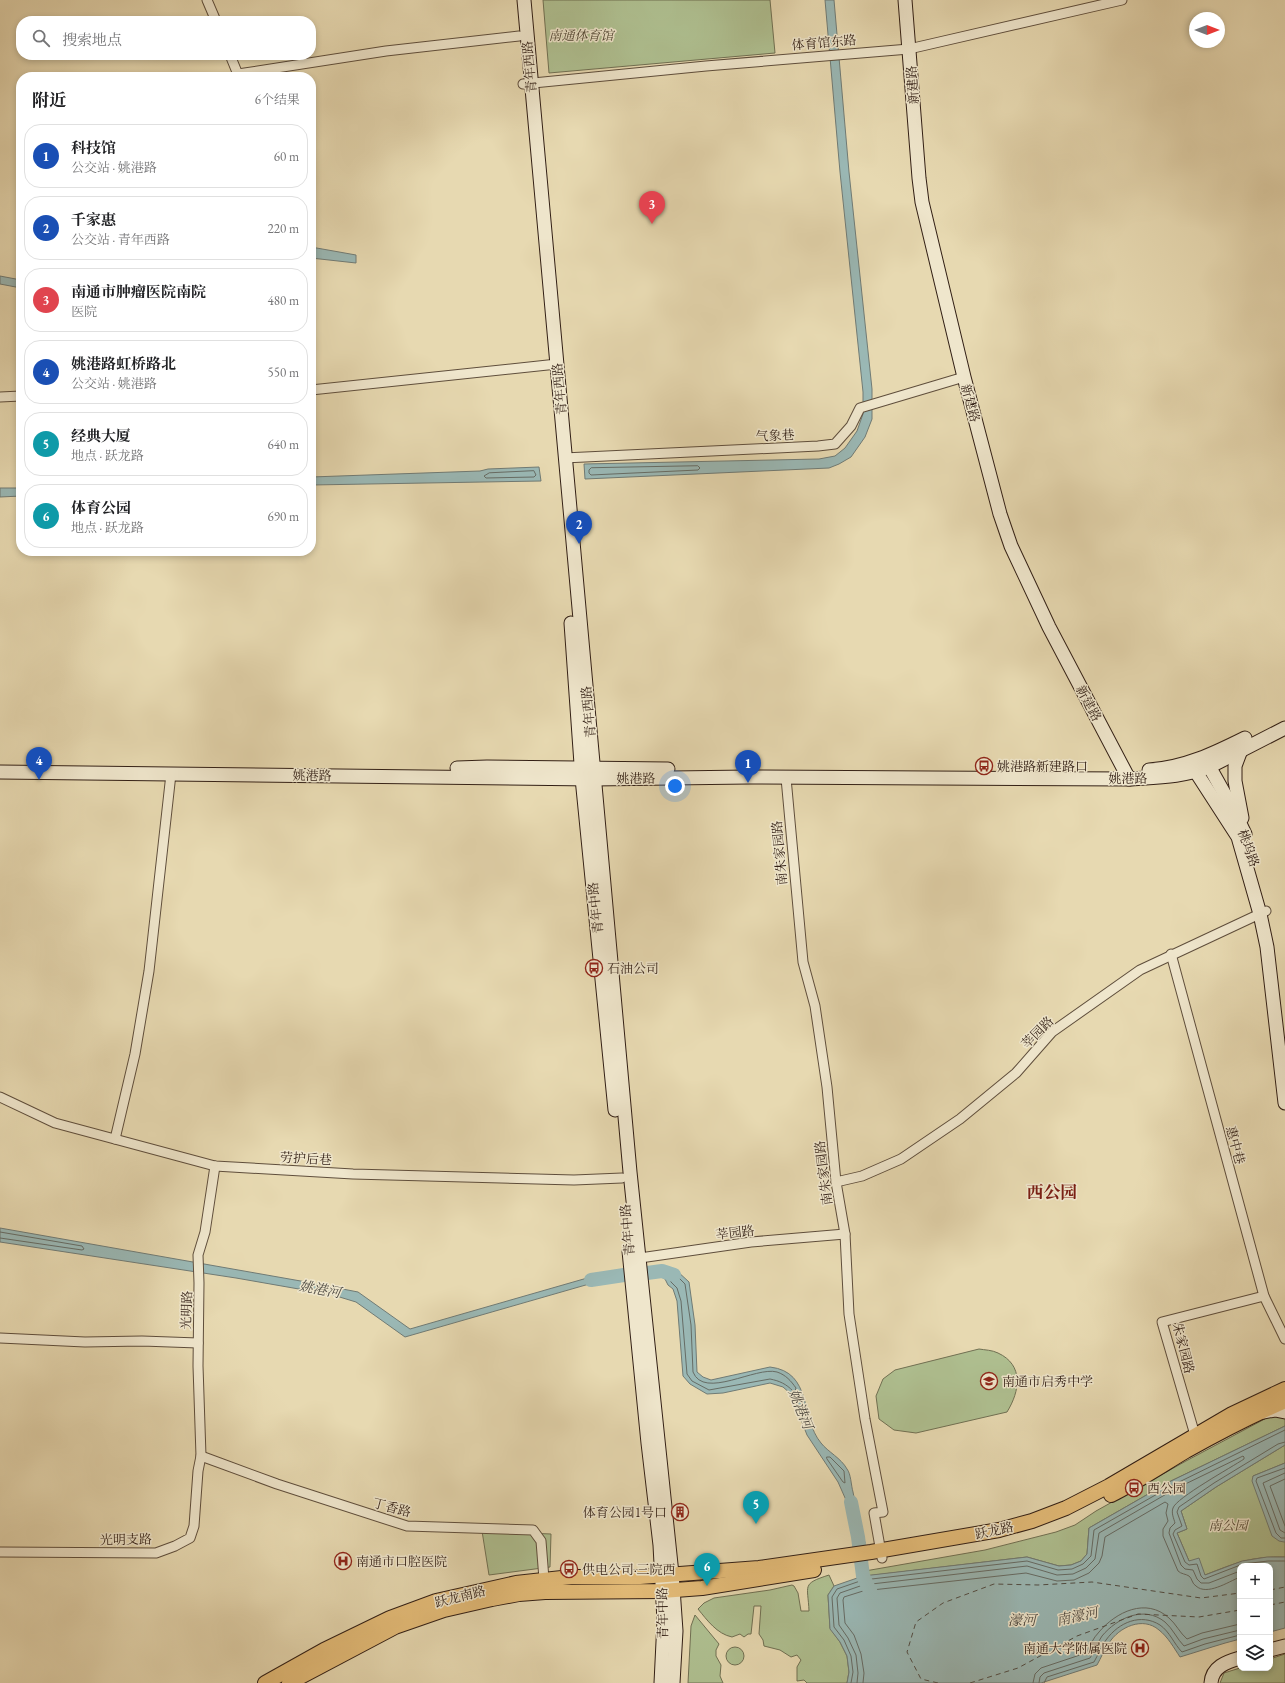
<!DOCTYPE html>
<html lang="zh">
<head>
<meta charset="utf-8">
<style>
	body { margin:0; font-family:"EB Garamond","Noto Serif SC",serif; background:#f2f2f2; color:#202124 }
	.controls { position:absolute; right:12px; bottom:12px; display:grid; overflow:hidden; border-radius:8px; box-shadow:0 2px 6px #0003 }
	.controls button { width:36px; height:36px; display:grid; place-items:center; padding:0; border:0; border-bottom:1px solid #e0e0e0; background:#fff; color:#202124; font:20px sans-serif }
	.compass { position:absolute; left:1189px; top:12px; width:36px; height:36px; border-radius:50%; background:#fff; box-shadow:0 2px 6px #0003; rotate:90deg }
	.you { position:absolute; left:675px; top:786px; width:14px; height:14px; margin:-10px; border:3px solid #fff; border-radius:50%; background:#1a73e8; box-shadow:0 0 0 6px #1a73e833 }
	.badge { display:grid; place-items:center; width:26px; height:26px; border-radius:50%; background:#8f2418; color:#fff; font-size:13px; font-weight:700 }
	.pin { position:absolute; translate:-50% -33px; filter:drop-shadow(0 1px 2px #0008) }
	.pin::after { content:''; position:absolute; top:21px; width:14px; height:12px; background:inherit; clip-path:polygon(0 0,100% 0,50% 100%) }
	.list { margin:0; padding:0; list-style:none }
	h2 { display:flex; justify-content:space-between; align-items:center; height:52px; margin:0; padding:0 16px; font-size:17px }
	h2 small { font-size:13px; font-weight:400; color:#757577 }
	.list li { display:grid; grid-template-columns:26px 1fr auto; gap:12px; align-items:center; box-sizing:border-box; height:64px; margin:0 8px 8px; padding:0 8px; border:1px solid #e0e0e0; border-radius:16px }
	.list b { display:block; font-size:15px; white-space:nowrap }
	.list p { margin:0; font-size:13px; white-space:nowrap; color:#757577 }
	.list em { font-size:13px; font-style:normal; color:#757577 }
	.icon { flex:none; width:22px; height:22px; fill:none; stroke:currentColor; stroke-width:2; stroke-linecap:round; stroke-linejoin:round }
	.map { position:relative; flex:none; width:1285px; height:1683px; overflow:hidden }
	.search { position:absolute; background:#fff; box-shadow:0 2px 6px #0003; left:16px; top:16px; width:300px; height:44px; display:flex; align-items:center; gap:10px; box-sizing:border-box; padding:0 14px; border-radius:16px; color:#757577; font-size:15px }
	.panel { position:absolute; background:#fff; box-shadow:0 2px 6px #0003; left:16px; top:72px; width:300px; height:484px; border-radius:16px }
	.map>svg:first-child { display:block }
	.green { fill:#afc091; stroke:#707053 }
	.water { fill:#9ab8b5; stroke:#707b75 }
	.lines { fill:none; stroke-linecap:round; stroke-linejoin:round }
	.shore { stroke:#666c65; stroke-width:1 }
	.river { stroke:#9ab8b5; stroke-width:14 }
	.ferry { stroke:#514d45; stroke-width:1; stroke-dasharray:5 4; stroke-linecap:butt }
	.street-casing { stroke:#5f4e3c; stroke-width:11 }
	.secondary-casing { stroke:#321f15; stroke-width:15 }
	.primary-casing { stroke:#321f15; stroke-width:16 }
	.street { stroke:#efe6cc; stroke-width:9 }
	.secondary { stroke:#efe6cc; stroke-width:13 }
	.primary { stroke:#e4bc78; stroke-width:14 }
	.labels { text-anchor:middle; stroke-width:3; stroke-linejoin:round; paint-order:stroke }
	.park-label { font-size:13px; font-style:italic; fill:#514734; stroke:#efe6cc }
	.street-label { font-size:13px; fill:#321f15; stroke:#efe6cc }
	.poi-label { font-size:13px; fill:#321f15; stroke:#efe6cc; text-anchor:start }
	.water-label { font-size:14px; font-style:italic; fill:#514d45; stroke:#efe6cc }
	.district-label { font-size:17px; font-weight:bold; fill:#7a1f14; stroke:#efe6cc }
</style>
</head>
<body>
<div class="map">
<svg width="1285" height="1683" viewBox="0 0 1285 1683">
	<rect width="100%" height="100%" fill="#e7d9b1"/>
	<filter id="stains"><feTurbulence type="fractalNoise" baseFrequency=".005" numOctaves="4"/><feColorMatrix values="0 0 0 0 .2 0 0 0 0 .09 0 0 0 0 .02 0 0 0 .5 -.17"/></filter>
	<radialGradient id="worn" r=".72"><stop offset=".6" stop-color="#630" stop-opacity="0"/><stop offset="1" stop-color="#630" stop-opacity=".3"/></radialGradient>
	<!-- green -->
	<g class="green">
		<path d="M 543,0 L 770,0 L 775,53 L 549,73 Z"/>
		<path d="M 979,1349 C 985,1350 992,1350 998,1353 C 1024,1365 1020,1391 1007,1412 L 916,1433 L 894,1430 L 879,1419 L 876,1396 L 883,1379 L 895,1370 Z"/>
		<path d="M 1274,1414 L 1285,1417 L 1285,1426 L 1171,1481 L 1089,1528 L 1087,1554 L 1081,1561 L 1071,1565 L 1059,1566 L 1027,1557 L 866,1576 L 865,1571 L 985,1550 L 1056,1532 L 1075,1525 L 1096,1511 L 1186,1461 Z"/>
		<path d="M 1285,1445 L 1285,1463 L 1253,1476 L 1285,1542 L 1285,1557 C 1252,1556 1235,1563 1205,1575 L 1189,1561 L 1177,1533 L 1187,1529 L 1181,1511 L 1216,1487 Z"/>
		<path d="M 482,1531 L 551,1534 L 550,1567 L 489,1575 Z"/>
		<path d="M 829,1575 L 834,1586 L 828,1595 L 830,1628 L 840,1642 L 847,1656 L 849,1672 L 847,1683 L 807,1683 L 804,1680 L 797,1681 L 797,1667 L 801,1660 L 797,1655 L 791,1657 L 780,1650 L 764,1646 L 763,1640 L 759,1634 L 761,1606 L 754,1606 L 751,1634 L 748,1634 L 744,1637 L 740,1634 L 732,1637 C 717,1634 707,1620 698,1609 L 704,1603 L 714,1598 L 770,1590 L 792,1585 L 794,1586 L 798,1593 L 801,1611 L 809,1611 C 808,1585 801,1584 829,1575 Z"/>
		<path d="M 695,1615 L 719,1644 L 716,1650 L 716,1656 L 721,1665 L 720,1676 L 723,1683 L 688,1683 L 691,1626 Z"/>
		<circle cx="735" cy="1656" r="9"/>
		<path d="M 1285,1654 L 1285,1683 L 1220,1683 L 1224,1673 L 1240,1668 L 1270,1668 L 1270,1659 Z"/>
	</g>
	<!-- water -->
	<g class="water">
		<path d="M 825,0 L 834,0 L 849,172 L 872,389 L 872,419 L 865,437 L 851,457 L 839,464 L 829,468 L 585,479 L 584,464 L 819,459 L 835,456 L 845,448 L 857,431 L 863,414 L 863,392 L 840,172 Z"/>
		<path d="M 311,247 L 356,255 L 356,263 L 311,258 Z"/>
		<path d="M 0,276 L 21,280 L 21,288 L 0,284 Z"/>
		<path d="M 539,467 L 541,481 L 311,485 L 311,477 L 480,471 L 488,469 Z"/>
		<path d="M 0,488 L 21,488 L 21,496 L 0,497 Z"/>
		<path d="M 0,1228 L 312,1283 L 358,1292 L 410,1329 L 608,1272 L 610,1278 L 405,1337 L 356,1302 L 333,1295 L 236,1278 L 0,1242 Z"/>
		<path d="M 656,1267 L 676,1270 L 689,1282 L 695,1325 L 697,1372 L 703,1377 L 711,1380 L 770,1367 C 813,1372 800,1418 821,1443 C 828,1452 841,1458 847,1469 C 851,1474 851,1485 853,1492 C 856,1509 861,1526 865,1543 L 838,1482 L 807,1435 L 791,1394 L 783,1387 L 770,1383 L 723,1393 L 707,1394 L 690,1384 L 683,1376 L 677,1301 L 673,1289 L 668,1285 L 665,1279 L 658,1275 Z"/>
		<path d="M 1285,1426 L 1285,1445 L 1216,1487 L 1181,1511 L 1187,1529 L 1177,1533 L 1189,1561 L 1199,1558 L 1205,1575 L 1242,1561 L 1267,1557 L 1285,1557 L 1285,1628 L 1270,1632 L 1270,1566 L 1240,1566 L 1240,1639 C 1220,1644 1200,1651 1180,1657 C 1174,1648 1168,1637 1159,1630 C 1143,1616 1119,1627 1109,1643 C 1104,1650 1101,1658 1097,1665 L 1041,1683 L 847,1683 L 849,1672 L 847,1656 L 840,1642 L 830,1629 L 828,1595 L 834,1586 L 863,1576 L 1027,1557 L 1059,1566 L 1071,1565 L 1081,1561 L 1087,1554 L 1089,1528 L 1171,1481 Z"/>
		<path d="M 1285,1463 L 1285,1542 L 1284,1542 L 1279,1541 L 1272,1536 L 1252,1481 L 1253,1476 Z"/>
	</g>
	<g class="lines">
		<!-- shore -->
		<g class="shore">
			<path d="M 698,466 L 700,468 L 698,470 L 591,475 L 589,473 L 589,470 L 591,468 Z"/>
			<path d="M 534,471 L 536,475 L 534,477 L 486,478 L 484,476 L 489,473 Z"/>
			<path d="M 0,1232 L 82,1246 L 84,1249 L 82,1250 L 0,1238"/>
			<path d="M 671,1273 L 675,1274 L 685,1284 L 691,1325 L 693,1372 C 704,1400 756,1366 777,1372 C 786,1375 791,1381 796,1388 L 795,1391 L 793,1391 C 786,1384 780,1381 770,1379 L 709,1390 L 692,1381 L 687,1374 L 681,1301 L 677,1288 L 671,1282 L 669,1276 Z"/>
			<path d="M 1285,1442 L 1278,1444 L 1214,1483 L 1179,1507 L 1177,1512 L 1182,1526 L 1175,1530 L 1173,1534 L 1185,1562 L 1189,1565 L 1197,1564 L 1201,1576 L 1204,1579 L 1243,1564 L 1268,1561 L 1285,1561"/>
			<path d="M 827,1457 L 830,1457 L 844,1471 L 845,1483 L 843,1482 L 827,1459 Z"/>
			<path d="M 1285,1468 L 1257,1478 L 1256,1481 L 1276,1533 L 1281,1538 L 1285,1538"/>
			<path d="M 1285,1473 L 1263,1483 L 1280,1530 L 1285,1533"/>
			<path d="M 1285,1479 L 1270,1486 L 1285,1526"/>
			<path d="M 851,1683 L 853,1672 L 851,1656 L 844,1640 L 834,1627 L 832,1597 L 837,1589 L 863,1580 L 1027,1561 L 1058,1570 L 1072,1569 L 1083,1564 L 1091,1556 L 1094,1530 L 1173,1485 L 1285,1430"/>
			<path d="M 857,1683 L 858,1673 L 856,1655 L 848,1638 L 839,1625 L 837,1598 L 840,1593 L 863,1585 L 1027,1566 L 1057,1575 L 1073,1574 L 1086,1568 L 1095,1559 L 1099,1533 L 1175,1489 L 1243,1456 L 1244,1457 L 1244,1459 C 1232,1467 1176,1498 1173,1508 C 1171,1513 1174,1519 1175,1523 L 1170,1528 L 1169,1533 L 1181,1565 L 1185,1569 L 1193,1570 L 1197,1579 L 1201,1583 L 1209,1583 L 1240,1571"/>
			<path d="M 863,1683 L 864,1673 L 861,1654 L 854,1635 L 845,1623 L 843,1600 L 844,1597 L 863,1591 L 1026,1573 L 1057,1581 L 1074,1580 L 1089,1573 L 1099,1563 L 1102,1556 L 1105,1537 L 1165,1502 L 1168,1504 L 1166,1513 L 1168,1521 L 1163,1529 L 1163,1536 L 1178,1571 C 1181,1574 1186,1574 1189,1576 C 1192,1578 1192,1584 1196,1586 C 1207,1596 1228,1582 1240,1577"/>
			<path d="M 1033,1683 L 1035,1674 L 1041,1668 L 1086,1653 C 1090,1646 1093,1638 1099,1632 C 1116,1612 1146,1597 1169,1618 C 1176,1624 1180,1633 1187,1639 L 1202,1633 L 1240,1624"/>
			<path d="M 1039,1683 L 1040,1677 L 1044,1673 L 1090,1658 C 1095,1651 1097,1643 1102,1636 C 1117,1618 1144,1605 1165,1622 C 1173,1629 1177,1639 1184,1646 L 1203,1639 L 1240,1630"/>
			<path d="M 1044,1683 L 1047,1677 L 1094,1662 C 1098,1655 1101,1647 1106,1640 C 1119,1622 1141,1613 1160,1625 C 1170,1632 1174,1644 1182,1652 L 1205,1644 L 1240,1635"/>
		</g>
		<!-- river -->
		<g class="river">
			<path d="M 647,1273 L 662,1271 L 674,1275"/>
			<path d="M 591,1280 L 624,1275"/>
			<path d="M 851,1502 L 858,1537 L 863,1576 L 871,1593"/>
		</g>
		<!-- ferry -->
		<g class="ferry">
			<path d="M 1270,1590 L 1285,1587"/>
			<path d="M 1270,1605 L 1285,1602"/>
			<path d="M 938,1683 L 921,1679 L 907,1652 L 916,1622 L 943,1603 L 994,1584 L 1038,1585 L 1092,1582 L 1201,1598 L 1240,1593"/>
			<path d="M 970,1683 L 1018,1668 L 1077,1636 L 1138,1614 L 1199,1617 L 1240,1610"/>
		</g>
		<!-- street casing -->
		<g class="street-casing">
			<g id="street">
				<path d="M 207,0 L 216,21"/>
				<path d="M 230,55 L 239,77"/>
				<path d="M 238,74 L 386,51 L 519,36"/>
				<path d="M 523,84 L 706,66 L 909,49 L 1122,0"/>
				<path d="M 311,390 L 557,364"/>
				<path d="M 0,397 L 21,396"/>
				<path d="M 564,458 L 818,446 L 835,444 L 851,426 L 860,408 L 964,377"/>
				<path d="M 786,778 L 803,962 L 815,1006 L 827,1087 L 836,1182 L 845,1234 L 849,1314 L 865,1419 L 883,1512 L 874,1513 L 882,1558"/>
				<path d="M 1171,954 L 1264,1296 L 1285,1339"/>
				<path d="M 0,1097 L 55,1123 L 215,1166 L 353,1174 L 574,1180 L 622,1178"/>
				<path d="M 115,1139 L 135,1054 L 149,971 L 171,774"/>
				<path d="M 836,1182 L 862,1176 L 901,1159 L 960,1119 L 1016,1073 L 1052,1032 L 1140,970 L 1266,911"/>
				<path d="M 633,1259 L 751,1242 L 845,1234"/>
				<path d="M 0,1338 L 85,1342 L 142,1341 L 198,1343"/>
				<path d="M 1195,1435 L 1162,1322 L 1264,1296"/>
				<path d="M 201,1456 L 277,1484 L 407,1526 L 533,1530 L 541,1541 L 544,1579"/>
				<path d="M 0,1552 L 156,1553 L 175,1546 L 190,1538 L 194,1526 L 198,1471 L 201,1456 L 198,1366 L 199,1283 L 198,1255 L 205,1232 L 215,1166"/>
			</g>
		</g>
		<!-- secondary casing -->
		<g class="secondary-casing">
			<g id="secondary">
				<path d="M 524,0 L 630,1172 L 672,1574 L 676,1631 L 673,1683"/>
				<path d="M 905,0 L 919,178 L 922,202 L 964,377 L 1000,514 L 1011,546 L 1049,627 L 1129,779"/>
				<path d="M 571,623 L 582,778 L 615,1110"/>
				<path d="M 1241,750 L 1235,766 L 1235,781 L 1242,818"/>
				<path d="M 1205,759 L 1233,809 L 1245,834"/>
				<path d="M 1194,764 L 1196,772 L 1238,837 L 1260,914 L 1267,947 L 1285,1103"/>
				<path d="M 457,768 L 487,767 L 668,769"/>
				<path d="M 1149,770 C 1184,768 1215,753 1245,738"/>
				<path d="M 0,772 L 593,779 L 749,777 L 1129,779 C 1157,777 1183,777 1209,767 L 1285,728"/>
				<path d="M 629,1251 L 648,1443 L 660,1545 L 664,1621 L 661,1683"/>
				<path d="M 1263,1412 L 1275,1410 L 1285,1412"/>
				<path d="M 1270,1650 L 1285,1646"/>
				<path d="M 1211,1683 C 1212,1667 1226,1662 1240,1658"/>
			</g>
		</g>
		<!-- primary casing -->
		<g class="primary-casing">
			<g id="primary">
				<path d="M 1111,1495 C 1137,1482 1161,1466 1186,1451 C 1218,1433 1251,1416 1285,1401"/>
				<path d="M 265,1683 L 324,1650 L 390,1618 L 436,1601 L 516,1583 L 571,1577 L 640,1577 L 759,1568 L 871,1552 L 999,1530 L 1032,1521 L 1066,1508 L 1109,1486 L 1232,1414 L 1285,1389"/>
				<path d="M 289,1683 L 395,1627 L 444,1610 L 492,1599 L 519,1594 L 545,1592 L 662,1591 L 702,1588 L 814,1570"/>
			</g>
		</g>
		<!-- street -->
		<use href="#street" class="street"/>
		<!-- secondary -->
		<use href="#secondary" class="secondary"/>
		<!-- primary -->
		<use href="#primary" class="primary"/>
	</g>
	<!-- icons -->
	<defs>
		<g id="bus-ring" transform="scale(0.9)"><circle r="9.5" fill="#efe6cc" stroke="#8f2418" stroke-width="1.5"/><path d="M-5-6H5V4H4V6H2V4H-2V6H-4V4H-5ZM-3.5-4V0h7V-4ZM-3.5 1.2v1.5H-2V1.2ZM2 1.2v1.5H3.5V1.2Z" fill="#8f2418"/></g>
		<g id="school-ring" transform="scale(0.9)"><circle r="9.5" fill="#efe6cc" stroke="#8f2418" stroke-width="1.5"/><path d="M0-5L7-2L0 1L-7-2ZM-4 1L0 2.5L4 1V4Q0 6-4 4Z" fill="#8f2418"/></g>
		<g id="building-ring" transform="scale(0.9)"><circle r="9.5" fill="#efe6cc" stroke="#8f2418" stroke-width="1.5"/><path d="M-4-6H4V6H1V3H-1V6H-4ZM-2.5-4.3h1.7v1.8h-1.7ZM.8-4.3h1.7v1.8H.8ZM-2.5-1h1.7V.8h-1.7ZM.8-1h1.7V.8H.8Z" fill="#8f2418"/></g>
		<g id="hospital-ring" transform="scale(0.9)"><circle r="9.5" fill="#efe6cc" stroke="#8f2418" stroke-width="1.5"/><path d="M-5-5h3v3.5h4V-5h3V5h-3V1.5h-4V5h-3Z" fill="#8f2418"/></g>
	</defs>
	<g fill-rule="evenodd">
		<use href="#bus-ring" x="984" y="766"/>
		<use href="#bus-ring" x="594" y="968"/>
		<use href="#school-ring" x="989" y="1381"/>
		<use href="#bus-ring" x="1134" y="1488"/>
		<use href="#building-ring" x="680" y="1512"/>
		<use href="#hospital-ring" x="343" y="1561"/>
		<use href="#bus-ring" x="569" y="1569"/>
		<use href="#hospital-ring" x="1140" y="1648"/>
	</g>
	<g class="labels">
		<!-- park labels -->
		<g class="park-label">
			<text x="581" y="40">南通体育馆</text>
			<text x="1228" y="1530">南公园</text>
		</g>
		<!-- street labels -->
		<g class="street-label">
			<text transform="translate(824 42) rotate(-5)" y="5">体育馆东路</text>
			<text transform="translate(529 67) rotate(-95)" y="5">青年西路</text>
			<text transform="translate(912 85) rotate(-94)" y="5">新建路</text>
			<text transform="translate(559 389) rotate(-95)" y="5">青年西路</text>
			<text transform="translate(971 403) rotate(75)" y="5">新建路</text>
			<text transform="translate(775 435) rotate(-3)" y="5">气象巷</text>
			<text transform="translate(1089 703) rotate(62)" y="5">新建路</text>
			<text transform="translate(588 712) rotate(-95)" y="5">青年西路</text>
			<text transform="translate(312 775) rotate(1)" y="5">姚港路</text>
			<text transform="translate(636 778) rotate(-1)" y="5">姚港路</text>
			<text transform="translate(1128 778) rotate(-1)" y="5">姚港路</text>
			<text transform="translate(1249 848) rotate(70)" y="5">桃坞路</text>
			<text transform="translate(779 853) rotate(-95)" y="5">南朱家园路</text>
			<text transform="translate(595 908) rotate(-96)" y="5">青年中路</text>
			<text transform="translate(1037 1032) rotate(-45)" y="5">莘园路</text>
			<text transform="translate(1236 1145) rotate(75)" y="5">惠中巷</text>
			<text transform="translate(306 1158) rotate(3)" y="5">劳护后巷</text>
			<text transform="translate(823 1173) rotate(-97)" y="5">南朱家园路</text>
			<text transform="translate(627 1230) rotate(-95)" y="5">青年中路</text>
			<text transform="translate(735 1232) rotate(-7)" y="5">莘园路</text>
			<text transform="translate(186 1310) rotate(-88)" y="5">光明路</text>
			<text transform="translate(1184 1348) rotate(76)" y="5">朱家园路</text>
			<text transform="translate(392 1507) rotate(15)" y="5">丁香路</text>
			<text transform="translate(994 1530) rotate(-12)" y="5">跃龙路</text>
			<text transform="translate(126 1539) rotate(-1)" y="5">光明支路</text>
			<text transform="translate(460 1596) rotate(-14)" y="5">跃龙南路</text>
			<text transform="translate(662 1613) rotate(-91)" y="5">青年中路</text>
		</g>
		<!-- poi labels -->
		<g class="poi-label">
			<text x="997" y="771">姚港路新建路口</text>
			<text x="607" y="973">石油公司</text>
			<text x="1002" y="1386">南通市启秀中学</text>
			<text x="1147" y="1493">西公园</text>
			<text x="667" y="1517" text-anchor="end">体育公园1号口</text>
			<text x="356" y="1566">南通市口腔医院</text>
			<text x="582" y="1574">供电公司·三院西</text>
			<text x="1127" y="1653" text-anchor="end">南通大学附属医院</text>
		</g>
		<!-- water labels -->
		<g class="water-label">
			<text transform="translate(320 1289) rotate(10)" y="5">姚港河</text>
			<text transform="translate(801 1409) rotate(68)" y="5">姚港河</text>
			<text transform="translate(1077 1616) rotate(-12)" y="5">南濠河</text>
			<text x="1022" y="1625">濠河</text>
		</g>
		<!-- district labels -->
		<g class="district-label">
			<text x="1052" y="1198">西公园</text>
		</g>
	</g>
	<rect width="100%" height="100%" filter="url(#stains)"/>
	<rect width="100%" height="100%" fill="url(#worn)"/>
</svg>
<div class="controls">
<button>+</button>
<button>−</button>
<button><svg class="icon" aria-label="layers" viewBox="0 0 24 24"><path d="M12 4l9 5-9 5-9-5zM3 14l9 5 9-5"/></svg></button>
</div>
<svg class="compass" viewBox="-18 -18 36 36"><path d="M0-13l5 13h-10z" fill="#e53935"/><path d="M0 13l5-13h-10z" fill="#757577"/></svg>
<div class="you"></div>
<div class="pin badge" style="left:748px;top:783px;background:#1a4fb4">1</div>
<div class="pin badge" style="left:579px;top:544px;background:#1a4fb4">2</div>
<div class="pin badge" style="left:652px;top:224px;background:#e0444e">3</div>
<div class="pin badge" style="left:39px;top:780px;background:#1a4fb4">4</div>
<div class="pin badge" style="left:756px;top:1524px;background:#0f9aa8">5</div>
<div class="pin badge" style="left:707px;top:1586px;background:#0f9aa8">6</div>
<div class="search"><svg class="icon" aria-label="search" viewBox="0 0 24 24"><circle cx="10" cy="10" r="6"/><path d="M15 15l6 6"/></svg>搜索地点</div>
<section class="panel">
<h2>附近<small>6个结果</small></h2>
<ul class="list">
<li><span class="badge" style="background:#1a4fb4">1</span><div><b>科技馆</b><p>公交站 · 姚港路</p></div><em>60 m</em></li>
<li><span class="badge" style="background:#1a4fb4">2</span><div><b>千家惠</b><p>公交站 · 青年西路</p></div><em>220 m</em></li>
<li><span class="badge" style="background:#e0444e">3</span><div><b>南通市肿瘤医院南院</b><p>医院</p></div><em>480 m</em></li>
<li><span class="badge" style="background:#1a4fb4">4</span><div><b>姚港路虹桥路北</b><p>公交站 · 姚港路</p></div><em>550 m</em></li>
<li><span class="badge" style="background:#0f9aa8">5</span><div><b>经典大厦</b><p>地点 · 跃龙路</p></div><em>640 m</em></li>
<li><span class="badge" style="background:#0f9aa8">6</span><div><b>体育公园</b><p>地点 · 跃龙路</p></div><em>690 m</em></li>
</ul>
</section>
</div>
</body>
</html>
